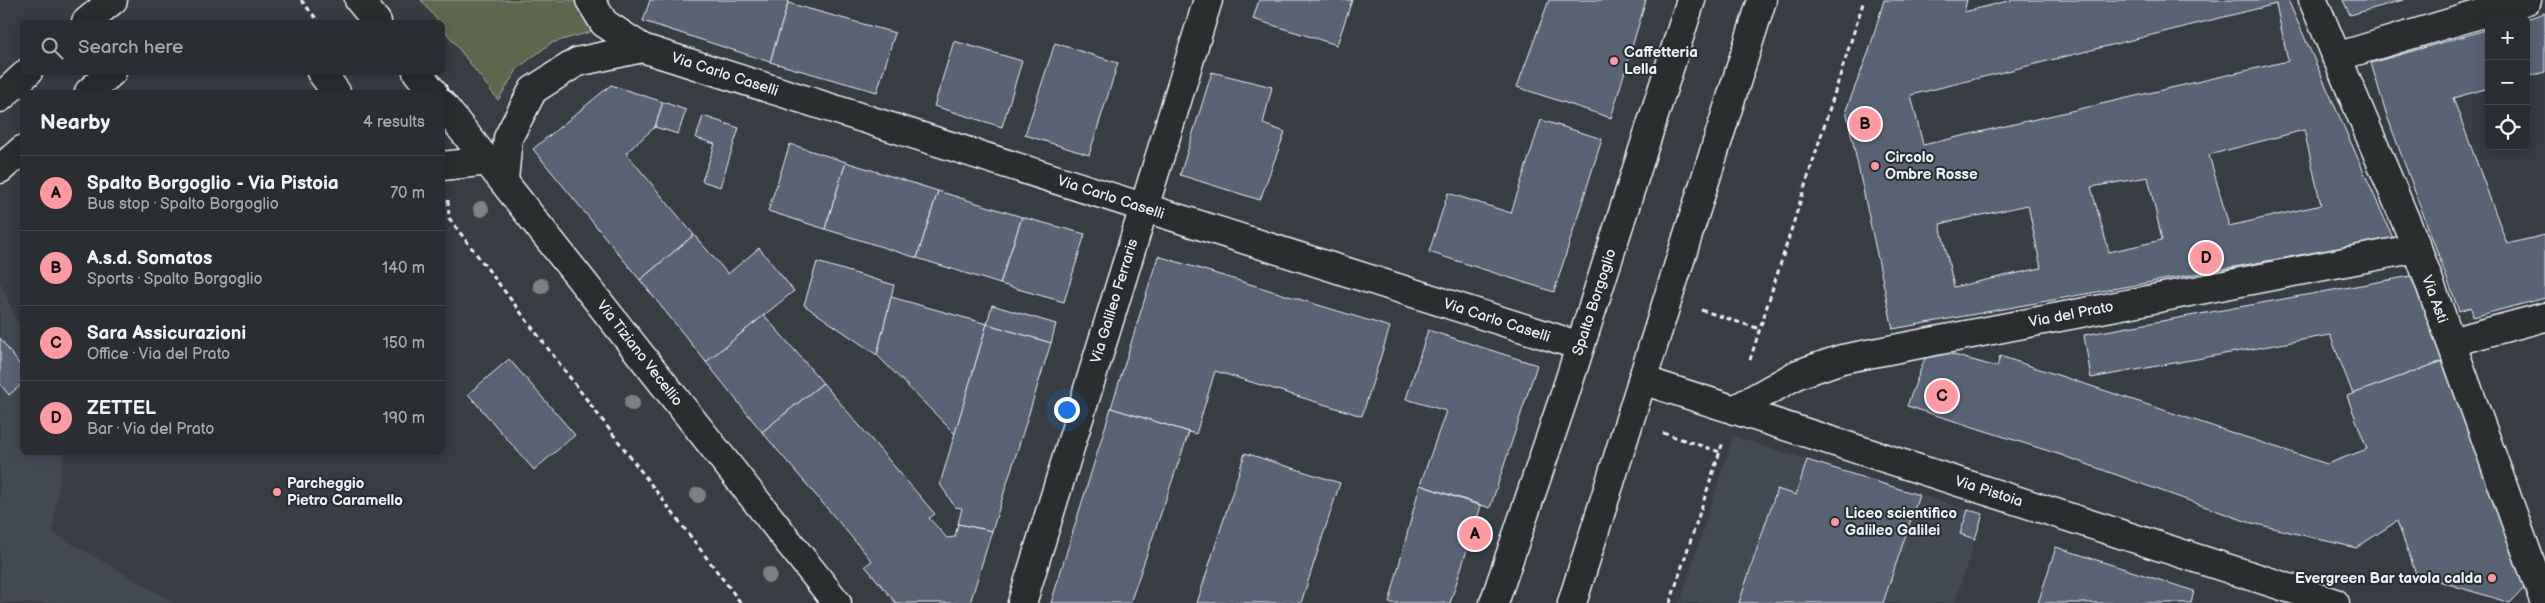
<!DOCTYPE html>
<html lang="en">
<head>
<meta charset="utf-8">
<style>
	body { margin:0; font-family:"Balsamiq Sans",sans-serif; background:#32363a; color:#f1f3f6 }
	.controls { position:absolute; right:15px; top:15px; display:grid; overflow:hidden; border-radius:8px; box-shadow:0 2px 12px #0003 }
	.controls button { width:45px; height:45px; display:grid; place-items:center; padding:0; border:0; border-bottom:1px solid #464a4d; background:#2a2e32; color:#f1f3f6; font:25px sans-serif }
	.you { position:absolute; left:1066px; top:409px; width:18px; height:18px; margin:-12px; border:4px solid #fff; border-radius:50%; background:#1a73e8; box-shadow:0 0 0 8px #1a73e833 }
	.badge { display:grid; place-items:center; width:32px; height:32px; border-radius:50%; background:#ff9aa2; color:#111; font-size:16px; font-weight:700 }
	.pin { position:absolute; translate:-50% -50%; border:2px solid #fff; box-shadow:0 1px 5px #0006 }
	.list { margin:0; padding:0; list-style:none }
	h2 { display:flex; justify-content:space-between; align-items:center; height:65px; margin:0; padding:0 20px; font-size:21px }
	h2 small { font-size:16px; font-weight:400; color:#a5a8ac }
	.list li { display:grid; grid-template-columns:32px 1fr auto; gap:15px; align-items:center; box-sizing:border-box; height:75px; padding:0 20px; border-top:1px solid #464a4d }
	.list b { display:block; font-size:19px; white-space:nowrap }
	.list p { margin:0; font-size:16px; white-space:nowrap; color:#a5a8ac }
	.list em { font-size:16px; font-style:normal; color:#a5a8ac }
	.icon { flex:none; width:28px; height:28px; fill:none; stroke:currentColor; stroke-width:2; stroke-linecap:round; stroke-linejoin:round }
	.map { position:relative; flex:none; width:2545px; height:603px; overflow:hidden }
	.search { position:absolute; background:#2a2e32; box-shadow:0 2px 12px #0003; left:20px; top:20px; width:425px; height:55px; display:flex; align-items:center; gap:12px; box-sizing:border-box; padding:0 18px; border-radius:8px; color:#a5a8ac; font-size:19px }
	.panel { position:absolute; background:#2a2e32; box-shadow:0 2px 12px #0003; left:20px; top:90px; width:425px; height:365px; border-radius:8px }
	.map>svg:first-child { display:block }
	.built { fill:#424852 }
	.green { fill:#5f684f; stroke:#a4aca4 }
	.building { fill:#5a6374; stroke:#e8f1f8; fill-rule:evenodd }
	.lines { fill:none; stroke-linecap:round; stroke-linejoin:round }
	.street-casing { stroke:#e8f1f8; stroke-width:31 }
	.secondary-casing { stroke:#e8f1f8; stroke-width:31 }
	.path { stroke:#e8f1f8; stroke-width:3; stroke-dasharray:5 4; stroke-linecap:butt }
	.street { stroke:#2a2d2e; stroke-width:28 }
	.secondary { stroke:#2a2d2e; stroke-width:28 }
	.tree { fill:#7b8281 }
	.poi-dot { fill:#ff9aa2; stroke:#2a2d2e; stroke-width:2 }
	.labels { text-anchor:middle; stroke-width:4; stroke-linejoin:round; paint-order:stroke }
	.poi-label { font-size:15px; font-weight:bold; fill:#e8f1f8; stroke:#2a2d2e; text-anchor:start }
	.street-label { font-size:15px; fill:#e8f1f8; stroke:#2a2d2e }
</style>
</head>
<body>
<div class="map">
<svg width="2545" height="603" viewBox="0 0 2545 603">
	<rect width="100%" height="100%" fill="#383d43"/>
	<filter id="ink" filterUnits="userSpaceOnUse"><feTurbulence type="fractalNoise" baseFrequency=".02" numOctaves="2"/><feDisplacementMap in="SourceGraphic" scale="10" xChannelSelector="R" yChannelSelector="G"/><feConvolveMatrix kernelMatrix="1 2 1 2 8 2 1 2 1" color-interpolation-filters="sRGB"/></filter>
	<g filter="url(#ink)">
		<!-- built -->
		<g class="built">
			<path d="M 0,281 L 22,333 L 22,452 L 64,453 L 52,532 L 175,603 L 0,603 Z"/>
			<path d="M 1733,436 L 1968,510 L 1961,534 L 1975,539 L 1955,603 L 1680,603 Z"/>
		</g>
		<!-- green -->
		<path class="green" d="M 421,0 L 573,0 L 591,25 L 590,32 L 551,43 L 518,68 L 498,100 L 443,28 L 442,22 L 439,22 Z"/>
		<!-- building -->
		<g class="building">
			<path d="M 650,0 L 789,0 L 770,62 L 643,21 Z"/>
			<path d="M 1259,0 L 1352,0 L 1337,45 L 1253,19 Z"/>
			<path d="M 1549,0 L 1646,0 L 1611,118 L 1517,87 Z"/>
			<path d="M 1884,0 L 1967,0 L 1964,12 L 2012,0 L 2288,0 L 2393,238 L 1893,329 L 1846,110 L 1869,51 ZM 2276,4 L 2288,61 L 1923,145 L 1911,95 ZM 2304,130 L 2321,205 L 2229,226 L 2209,155 ZM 2148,177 L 2162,240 L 2109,252 L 2091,187 ZM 2028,205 L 2041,268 L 1954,287 L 1940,224 Z"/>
			<path d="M 2343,0 L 2403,0 L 2350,15 Z"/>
			<path d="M 788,3 L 895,33 L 877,92 L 770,62 Z"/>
			<path d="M 2545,13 L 2545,72 L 2526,77 L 2526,19 Z"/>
			<path d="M 2489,29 L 2489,88 L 2453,98 L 2507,244 L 2545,235 L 2545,298 L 2473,317 L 2471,307 L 2459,311 L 2387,116 L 2371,63 Z"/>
			<path d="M 954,41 L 1022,61 L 1002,127 L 934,106 Z"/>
			<path d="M 1055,43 L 1118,63 L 1089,155 L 1025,135 Z"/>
			<path d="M 1212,72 L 1272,87 L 1263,124 L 1285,132 L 1260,200 L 1180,175 Z"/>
			<path d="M 611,85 L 663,102 L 655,127 L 626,153 L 694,235 L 640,280 L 533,149 Z"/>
			<path d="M 663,102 L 686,110 L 678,134 L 655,127 Z"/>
			<path d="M 703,116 L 739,128 L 720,187 L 702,181 L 715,144 L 696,138 Z"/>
			<path d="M 1541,120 L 1602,139 L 1554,292 L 1429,252 L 1448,193 L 1511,213 Z"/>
			<path d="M 790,144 L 846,162 L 825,229 L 768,211 Z"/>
			<path d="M 846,162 L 938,191 L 917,258 L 825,229 Z"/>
			<path d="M 938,191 L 1022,217 L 1000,284 L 917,258 Z"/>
			<path d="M 1022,217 L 1085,234 L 1064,302 L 1000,284 Z"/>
			<path d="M 694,235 L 728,274 L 759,248 L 794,291 L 706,362 L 640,280 Z"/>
			<path d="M 1158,256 L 1390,327 L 1362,416 L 1215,371 L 1196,434 L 1111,408 Z"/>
			<path d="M 817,262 L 894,285 L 877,355 L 804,305 Z"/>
			<path d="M 2411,276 L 2443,361 L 2353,394 L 2330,335 L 2091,378 L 2084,335 Z"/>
			<path d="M 891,297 L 987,324 L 955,434 L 877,355 Z"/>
			<path d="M 992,305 L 1056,324 L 1051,343 L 987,324 Z"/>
			<path d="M 764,315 L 823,383 L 762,432 L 706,362 Z"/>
			<path d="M 987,324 L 1051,343 L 992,531 L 958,524 L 962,508 L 955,507 L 940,484 Z"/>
			<path d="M 1428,330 L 1537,365 L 1490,508 L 1420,485 L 1446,411 L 1406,399 Z"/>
			<path d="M 0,338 L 22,368 L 22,384 L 9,395 L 0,384 Z"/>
			<path d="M 1947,353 L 1997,367 L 2000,356 L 2327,464 L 2367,449 L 2347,396 L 2443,361 L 2529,583 L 2510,603 L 2416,574 L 2397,521 L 2356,548 L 2248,522 L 2061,455 L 1907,406 L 1925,358 Z"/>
			<path d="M 509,359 L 575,435 L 534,470 L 468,394 Z"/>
			<path d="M 823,383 L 935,514 L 929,518 L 947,538 L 955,537 L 958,524 L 992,531 L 970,603 L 896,603 L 865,566 L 872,561 L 762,432 Z"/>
			<path d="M 1111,408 L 1189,432 L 1130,603 L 1051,603 Z"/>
			<path d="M 1245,453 L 1340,483 L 1301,603 L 1197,603 Z"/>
			<path d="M 1807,460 L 1919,495 L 1883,603 L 1739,603 L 1777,489 L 1796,495 Z"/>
			<path d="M 1420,485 L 1481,506 L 1450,603 L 1389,603 Z"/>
			<path d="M 1968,510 L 1983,514 L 1975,539 L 1960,534 Z"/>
			<path d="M 2056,547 L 2194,591 L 2191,603 L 2038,603 Z"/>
		</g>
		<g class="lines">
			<!-- street casing -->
			<g class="street-casing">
				<g id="street">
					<path d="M 590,0 L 604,23 L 642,48 L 1580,346"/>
					<path d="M 2313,0 L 2417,248 L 2545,603"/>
					<path d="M 86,22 L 113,0"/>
					<path d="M 2336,57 L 2527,0"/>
					<path d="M 321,72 L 336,92"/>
					<path d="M 89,92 L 112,72"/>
					<path d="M 0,98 L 28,72"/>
					<path d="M 442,166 L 489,161"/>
					<path d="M 0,169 L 22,150"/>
					<path d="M 504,180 L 508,138 L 533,90 L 577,62 L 642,48"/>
					<path d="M 2451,342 L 2545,317"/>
					<path d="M 1642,380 L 2335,603"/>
					<path d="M 1734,410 L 1798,374 L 1842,359 L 2417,248"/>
					<path d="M 1022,603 L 1208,0"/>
				</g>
			</g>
			<!-- secondary casing -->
			<g class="secondary-casing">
				<g id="secondary">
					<path d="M 359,0 L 377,22"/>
					<path d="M 417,72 L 433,92"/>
					<path d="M 442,104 L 837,603"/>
					<path d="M 1494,603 L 1564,397 L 1691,0"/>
					<path d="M 1572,603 L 1762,0"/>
				</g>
			</g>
			<!-- path -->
			<g class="path">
				<path d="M 301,0 L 319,22"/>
				<path d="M 448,200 L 449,218 L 741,603"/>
				<path d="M 1701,310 L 1760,329"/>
				<path d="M 1750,360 L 1864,0"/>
				<path d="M 1663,433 L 1720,452"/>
				<path d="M 1670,603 L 1723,442"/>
			</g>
			<!-- street -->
			<use href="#street" class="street"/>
			<!-- secondary -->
			<use href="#secondary" class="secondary"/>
		</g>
		<!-- trees -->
		<g class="tree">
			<circle cx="481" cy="209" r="8"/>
			<circle cx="541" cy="286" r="8"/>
			<circle cx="632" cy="403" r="8"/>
			<circle cx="698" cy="495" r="8"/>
			<circle cx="769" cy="575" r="8"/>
		</g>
	</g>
	<!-- markers -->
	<g class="poi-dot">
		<circle cx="1614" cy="61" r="5"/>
		<circle cx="1875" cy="166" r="5"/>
		<circle cx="277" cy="492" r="5"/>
		<circle cx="1835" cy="522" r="5"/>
		<circle cx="2492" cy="578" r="5"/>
	</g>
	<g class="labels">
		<!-- poi labels -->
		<g class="poi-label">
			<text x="1624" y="57">Caffetteria<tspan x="1624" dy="17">Lella</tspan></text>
			<text x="1885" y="162">Circolo<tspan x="1885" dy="17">Ombre Rosse</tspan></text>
			<text x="287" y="488">Parcheggio<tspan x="287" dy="17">Pietro Caramello</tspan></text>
			<text x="1845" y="518">Liceo scientifico<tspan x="1845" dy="17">Galileo Galilei</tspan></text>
			<text x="2482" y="583" text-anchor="end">Evergreen Bar tavola calda</text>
		</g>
		<!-- street labels -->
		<g class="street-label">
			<text transform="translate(725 74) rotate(18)" y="5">Via Carlo Caselli</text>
			<text transform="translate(1111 197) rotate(18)" y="5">Via Carlo Caselli</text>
			<text transform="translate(2435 299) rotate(70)" y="5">Via Asti</text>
			<text transform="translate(1114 301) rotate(-73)" y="5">Via Galileo Ferraris</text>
			<text transform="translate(1594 302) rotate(-72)" y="5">Spalto Borgoglio</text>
			<text transform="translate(2071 314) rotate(-11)" y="5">Via del Prato</text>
			<text transform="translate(1497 320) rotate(18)" y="5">Via Carlo Caselli</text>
			<text transform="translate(640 353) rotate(52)" y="5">Via Tiziano Vecellio</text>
			<text transform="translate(1989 491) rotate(18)" y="5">Via Pistoia</text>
		</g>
	</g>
</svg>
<div class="controls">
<button>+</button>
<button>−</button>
<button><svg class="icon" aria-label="locate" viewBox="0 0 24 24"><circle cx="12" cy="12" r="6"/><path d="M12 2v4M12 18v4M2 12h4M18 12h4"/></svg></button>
</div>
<div class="you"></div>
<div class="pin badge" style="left:1475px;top:534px">A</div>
<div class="pin badge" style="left:1865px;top:124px">B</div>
<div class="pin badge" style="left:1942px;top:396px">C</div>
<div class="pin badge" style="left:2206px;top:258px">D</div>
<div class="search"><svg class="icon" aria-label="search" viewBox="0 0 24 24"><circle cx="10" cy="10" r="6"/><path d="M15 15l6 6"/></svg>Search here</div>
<section class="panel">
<h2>Nearby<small>4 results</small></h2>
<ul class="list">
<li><span class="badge">A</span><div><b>Spalto Borgoglio - Via Pistoia</b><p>Bus stop · Spalto Borgoglio</p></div><em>70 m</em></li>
<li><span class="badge">B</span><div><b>A.s.d. Somatos</b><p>Sports · Spalto Borgoglio</p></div><em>140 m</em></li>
<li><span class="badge">C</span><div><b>Sara Assicurazioni</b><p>Office · Via del Prato</p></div><em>150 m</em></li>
<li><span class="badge">D</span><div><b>ZETTEL</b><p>Bar · Via del Prato</p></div><em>190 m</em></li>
</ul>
</section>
</div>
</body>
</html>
